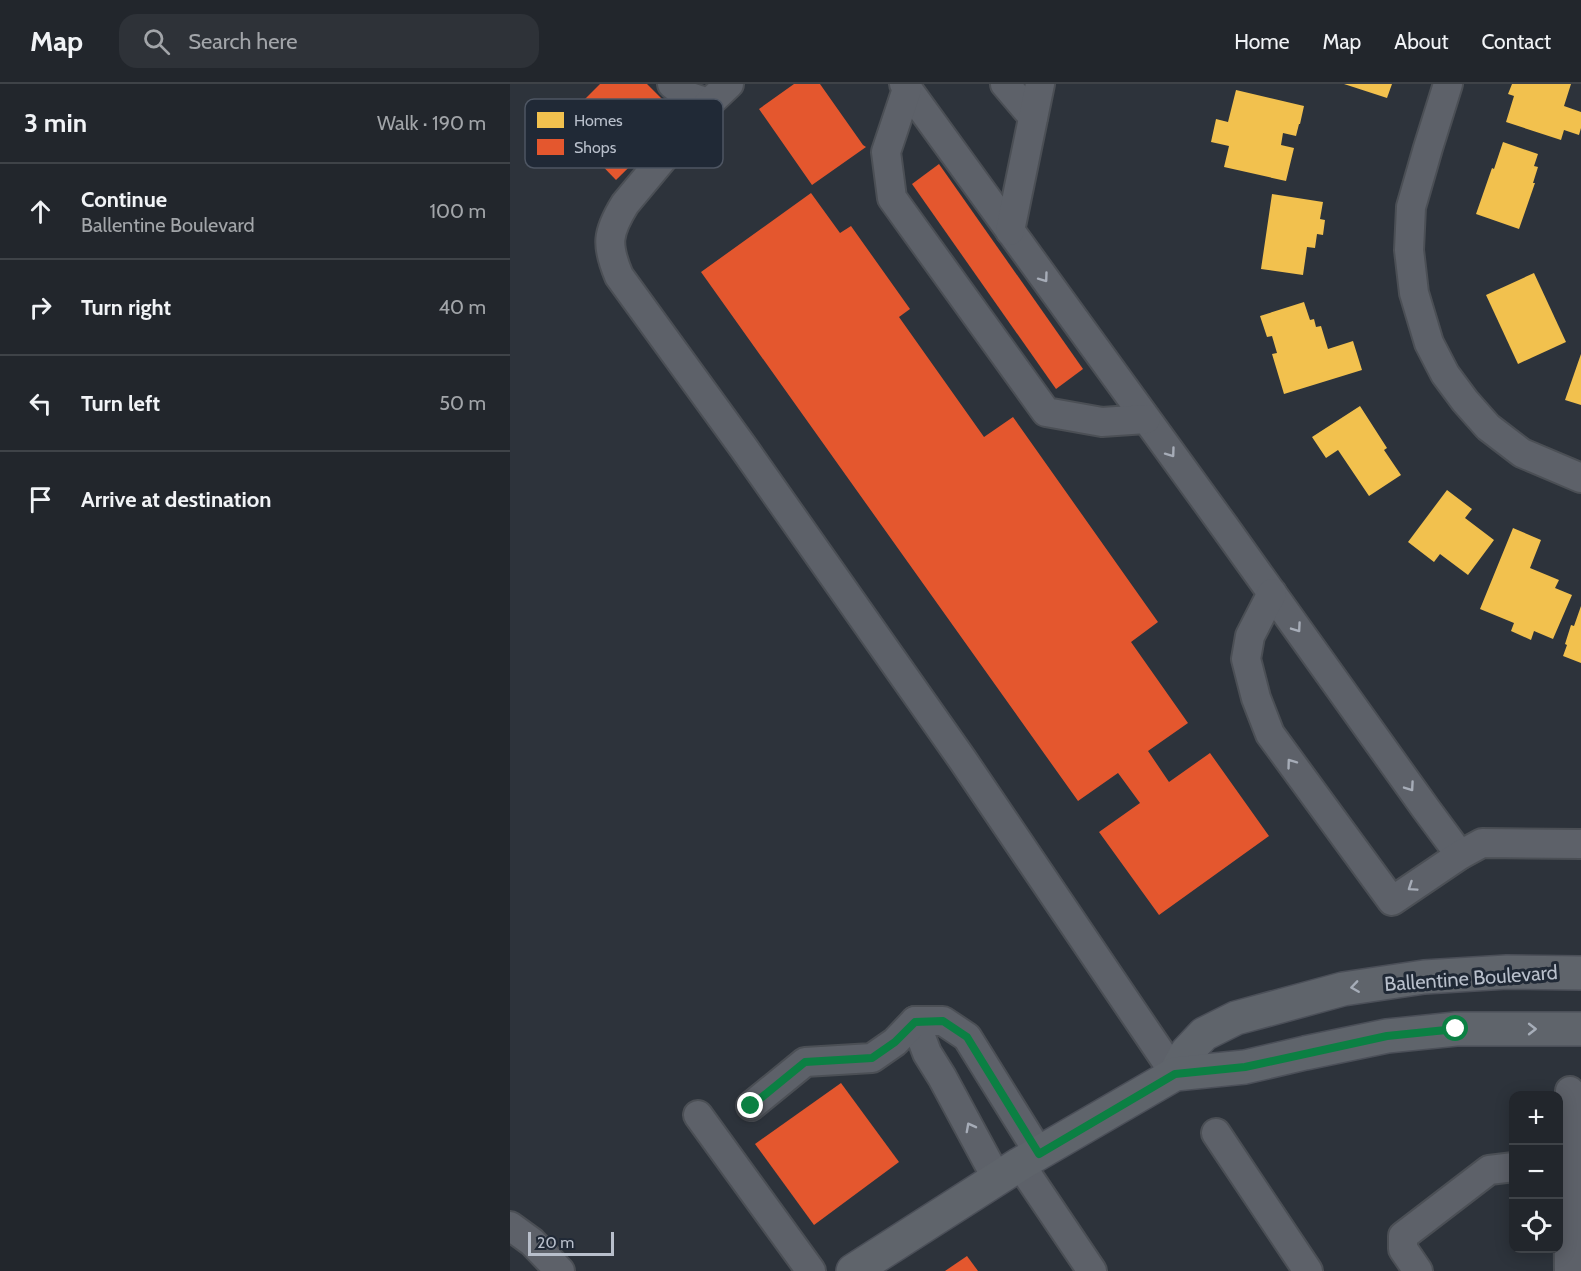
<!DOCTYPE html>
<html lang="en">
<head>
<meta charset="utf-8">
<style>
	body { margin:0; font-family:Cabin,sans-serif; background:#2e3238; color:#f1f3f6 }
	.controls { position:absolute; right:18px; bottom:18px; display:grid; overflow:hidden; border-radius:12px; box-shadow:0 3px 15px #0003 }
	.controls button { width:54px; height:54px; display:grid; place-items:center; padding:0; border:0; border-bottom:2px solid #3f4348; background:#22262c; color:#f1f3f6; font:30px sans-serif }
	.scale { position:absolute; left:18px; bottom:15px; width:86px; box-sizing:border-box; padding-left:6px; border:3px solid #b8bfcb; border-top:0; font-size:16px; line-height:21px; white-space:nowrap; color:#b8bfcb; -webkit-text-stroke:4px #202936; paint-order:stroke }
	.stop { position:absolute; width:18px; height:18px; margin:-14px; border:4px solid #0b8043; border-radius:50%; background:#fff }
	.stop.end { background:#0b8043; border-color:#fff; box-shadow:0 2px 6px #0008 }
	.list { margin:0; padding:0; list-style:none }
	h2 { display:flex; justify-content:space-between; align-items:center; height:78px; margin:0; padding:0 24px; font-size:26px }
	h2 small { font-size:20px; font-weight:400; color:#a2a5a9 }
	.list li { display:grid; grid-template-columns:39px 1fr auto; gap:18px; align-items:center; box-sizing:border-box; height:96px; padding:0 24px; border-top:2px solid #3f4348 }
	.list b { display:block; font-size:22px; white-space:nowrap }
	.list p { margin:0; font-size:20px; white-space:nowrap; color:#a2a5a9 }
	.list em { font-size:20px; font-style:normal; color:#a2a5a9 }
	.icon { flex:none; width:33px; height:33px; fill:none; stroke:currentColor; stroke-width:2; stroke-linecap:round; stroke-linejoin:round }
	.map { position:relative; flex:none; width:1071px; height:1187px; overflow:hidden }
	header { display:flex; align-items:center; gap:36px; box-sizing:border-box; height:84px; padding:0 30px; background:#22262c; border-bottom:2px solid #3f4348 }
	header strong { font-size:28px }
	nav { display:flex; gap:33px; margin-inline-start:auto; font-size:21px }
	.search { width:420px; height:54px; background:#2e3238; display:flex; align-items:center; gap:15px; box-sizing:border-box; padding:0 21px; border-radius:18px; color:#a2a5a9; font-size:22px }
	main { display:flex }
	aside { flex:1; background:#22262c }
	.map>svg:first-child { display:block }
	.homes { fill:#f2c14e }
	.shops { fill:#e4572e }
	.lines { fill:none; stroke-linecap:round; stroke-linejoin:round }
	.minor-casing { stroke:#4b4f55; stroke-width:32 }
	.major-casing { stroke:#4b4f58; stroke-width:36 }
	.minor { stroke:#5d6169; stroke-width:28 }
	.major { stroke:#5f646b; stroke-width:33 }
	.oneway { stroke:#a6acb7 }
	.oneway2 { stroke:#a6adb8 }
	.route { stroke:#0b8043; stroke-width:8 }
	.labels { text-anchor:middle; stroke-width:6; stroke-linejoin:round; paint-order:stroke }
	.street-label { font-size:20px; fill:#b8bfcb; stroke:#202936 }
	.key { fill:#202936; stroke:#4e5663; stroke-width:1.5 }
	.key-label { font-size:16px; fill:#b8bfcb }
</style>
</head>
<body>
<header>
<strong>Map</strong>
<div class="search"><svg class="icon" aria-label="search" viewBox="0 0 24 24"><circle cx="10" cy="10" r="6"/><path d="M15 15l6 6"/></svg>Search here</div>
<nav><a>Home</a><a>Map</a><a>About</a><a>Contact</a></nav>
</header>
<main>
<aside>
<h2>3 min<small>Walk · 190 m</small></h2>
<ul class="list">
<li><svg class="icon" aria-label="ahead" viewBox="0 0 24 24"><path d="M12 20V5M6 11l6-6 6 6"/></svg><div><b>Continue</b><p>Ballentine Boulevard</p></div><em>100 m</em></li>
<li><svg class="icon" aria-label="right" viewBox="0 0 24 24"><path d="M7 20v-9h11M14 6l5 5-5 5"/></svg><div><b>Turn right</b></div><em>40 m</em></li>
<li><svg class="icon" aria-label="left" viewBox="0 0 24 24"><path d="M17 20v-9H6M10 6l-5 5 5 5"/></svg><div><b>Turn left</b></div><em>50 m</em></li>
<li><svg class="icon" aria-label="arrive" viewBox="0 0 24 24"><path d="M6 21V4h12l-3 4 3 4H6"/></svg><div><b>Arrive at destination</b></div></li>
</ul>
</aside>
<div class="map">
<svg width="1071" height="1187" viewBox="0 0 1071 1187">
	<rect width="100%" height="100%" fill="#2d333b"/>
	<!-- homes -->
	<g class="homes">
		<path d="M 834,0 L 882,0 L 877,14 Z"/>
		<path d="M 1002,0 L 1061,0 L 1054,22 L 1071,28 L 1071,44 L 1069,51 L 1054,46 L 1051,56 L 996,38 L 1004,12 L 998,10 Z"/>
		<path d="M 726,6 L 794,22 L 790,40 L 789,40 L 786,52 L 773,49 L 771,61 L 784,64 L 776,97 L 714,83 L 719,62 L 701,58 L 706,35 L 718,38 Z"/>
		<path d="M 993,58 L 1028,70 L 1024,82 L 1028,83 L 1023,99 L 1025,99 L 1009,145 L 966,130 L 982,84 L 984,85 Z"/>
		<path d="M 762,110 L 813,118 L 810,135 L 815,136 L 813,151 L 807,150 L 805,164 L 797,163 L 793,191 L 751,185 Z"/>
		<path d="M 1024,189 L 1056,258 L 1008,280 L 976,211 Z"/>
		<path d="M 794,218 L 800,236 L 804,235 L 806,243 L 811,242 L 818,265 L 843,257 L 852,286 L 774,310 L 762,270 L 767,269 L 762,252 L 757,253 L 750,232 Z"/>
		<path d="M 1071,270 L 1071,321 L 1055,316 Z"/>
		<path d="M 850,322 L 877,364 L 874,366 L 891,391 L 859,412 L 828,366 L 816,374 L 802,353 Z"/>
		<path d="M 937,406 L 962,425 L 955,434 L 984,456 L 958,491 L 930,470 L 924,478 L 898,458 Z"/>
		<path d="M 1003,444 L 1031,456 L 1020,484 L 1049,496 L 1045,504 L 1062,511 L 1043,555 L 1024,547 L 1021,556 L 1001,547 L 1004,539 L 970,525 Z"/>
		<path d="M 1071,522 L 1071,579 L 1053,572 L 1057,561 L 1055,560 L 1061,541 L 1064,542 Z"/>
	</g>
	<!-- shops -->
	<g class="shops">
		<path d="M 90,0 L 137,0 L 170,33 L 106,96 L 51,39 Z"/>
		<path d="M 284,0 L 310,0 L 353,61 L 356,63 L 302,101 L 249,25 Z"/>
		<path d="M 429,80 L 573,285 L 546,305 L 402,100 Z"/>
		<path d="M 301,109 L 330,149 L 341,142 L 400,225 L 389,233 L 474,353 L 503,333 L 648,538 L 621,558 L 678,639 L 638,667 L 659,698 L 700,669 L 759,752 L 649,831 L 589,748 L 630,719 L 608,689 L 568,717 L 191,188 Z"/>
		<path d="M 331,999 L 389,1078 L 304,1141 L 245,1060 Z"/>
		<path d="M 457,1172 L 468,1187 L 435,1187 Z"/>
	</g>
	<g class="lines">
		<!-- minor casing -->
		<g class="minor-casing">
			<g id="minor">
				<path d="M 162,0 L 177,12 L 199,19"/>
				<path d="M 219,0 L 199,19 L 115,120 C 97,149 96,161 109,192 L 233,363 L 452,675 L 665,990"/>
				<path d="M 394,0 L 714,442 L 916,725 L 950,771"/>
				<path d="M 495,0 L 523,33"/>
				<path d="M 938,0 L 918,64 L 901,123 L 899,166 L 904,209 L 919,259 L 935,290 L 955,317 L 978,343 L 1012,369 L 1071,394"/>
				<path d="M 397,5 L 376,68 L 382,114 L 536,328 L 592,338 L 636,335"/>
				<path d="M 500,147 L 530,0"/>
				<path d="M 762,509 L 740,552 L 736,575 L 746,614 L 760,650 L 882,817 L 950,771 L 972,759 L 1071,760"/>
				<path d="M 405,937 L 417,969 L 432,993 L 487,1095"/>
				<path d="M 241,1022 L 295,978 L 362,974 L 385,958 L 405,937 L 433,937 L 457,953 L 529,1069"/>
				<path d="M 188,1031 L 301,1187"/>
				<path d="M 706,1049 L 798,1187"/>
				<path d="M 510,1080 L 582,1187"/>
				<path d="M 0,1142 L 22,1158 L 50,1187"/>
				<path d="M 908,1187 L 893,1165 L 893,1152 L 979,1086 L 1004,1083"/>
				<path d="M 1059,1187 L 1058,1075 L 1060,1007"/>
			</g>
		</g>
		<!-- major casing -->
		<g class="major-casing">
			<g id="major">
				<path d="M 665,990 L 677,968 L 694,950 L 726,934 L 833,905 L 914,893 L 997,888 L 1071,889"/>
				<path d="M 343,1187 L 510,1080 L 665,990 L 735,983 L 795,969 L 877,952 L 946,945 L 1071,945"/>
			</g>
		</g>
		<!-- minor -->
		<use href="#minor" class="minor"/>
		<!-- major -->
		<use href="#major" class="major"/>
	</g>
	<!-- one-way arrows -->
	<defs><path id="oneway-chevron" d="M-2-3.5L2.5 0L-2 3.5" fill="none" stroke-width="1.6" stroke-linecap="round" stroke-linejoin="round" transform="scale(1.5)"/></defs>
	<g class="oneway">
		<use href="#oneway-chevron" transform="translate(534 194) rotate(54)"/>
		<use href="#oneway-chevron" transform="translate(661 369) rotate(54)"/>
		<use href="#oneway-chevron" transform="translate(787 544) rotate(55)"/>
		<use href="#oneway-chevron" transform="translate(781 679) rotate(-126)"/>
		<use href="#oneway-chevron" transform="translate(900 703) rotate(55)"/>
		<use href="#oneway-chevron" transform="translate(902 803) rotate(146)"/>
		<use href="#oneway-chevron" transform="translate(460 1043) rotate(-118)"/>
	</g>
	<g class="oneway2">
		<use href="#oneway-chevron" transform="translate(845 903) rotate(172)"/>
		<use href="#oneway-chevron" transform="translate(1022 945)"/>
	</g>
	<g class="lines">
		<!-- route -->
		<path class="route" d="M 241,1022 L 295,978 L 362,974 L 385,958 L 405,938 L 433,937 L 457,953 L 529,1070 L 665,990 L 735,983 L 877,952 L 946,945"/>
	</g>
	<g class="labels">
		<!-- street labels -->
		<g class="street-label">
			<text transform="translate(961 894) rotate(-4)" y="7">Ballentine Boulevard</text>
		</g>
	</g>
	<!-- legend -->
	<rect x="15" y="15" width="198" height="69" rx="9" class="key"/>
	<rect x="27" y="28" width="27" height="16" fill="#f2c14e"/>
	<rect x="27" y="55" width="27" height="16" fill="#e4572e"/>
	<g class="key-label">
		<text x="64" y="42">Homes</text>
		<text x="64" y="69">Shops</text>
	</g>
</svg>
<div class="controls">
<button>+</button>
<button>−</button>
<button><svg class="icon" aria-label="locate" viewBox="0 0 24 24"><circle cx="12" cy="12" r="6"/><path d="M12 2v4M12 18v4M2 12h4M18 12h4"/></svg></button>
</div>
<div class="scale">20 m</div>
<div class="stop" style="left:946px;top:945px"></div>
<div class="stop end" style="left:241px;top:1022px"></div>
</div>
</main>
</body>
</html>
